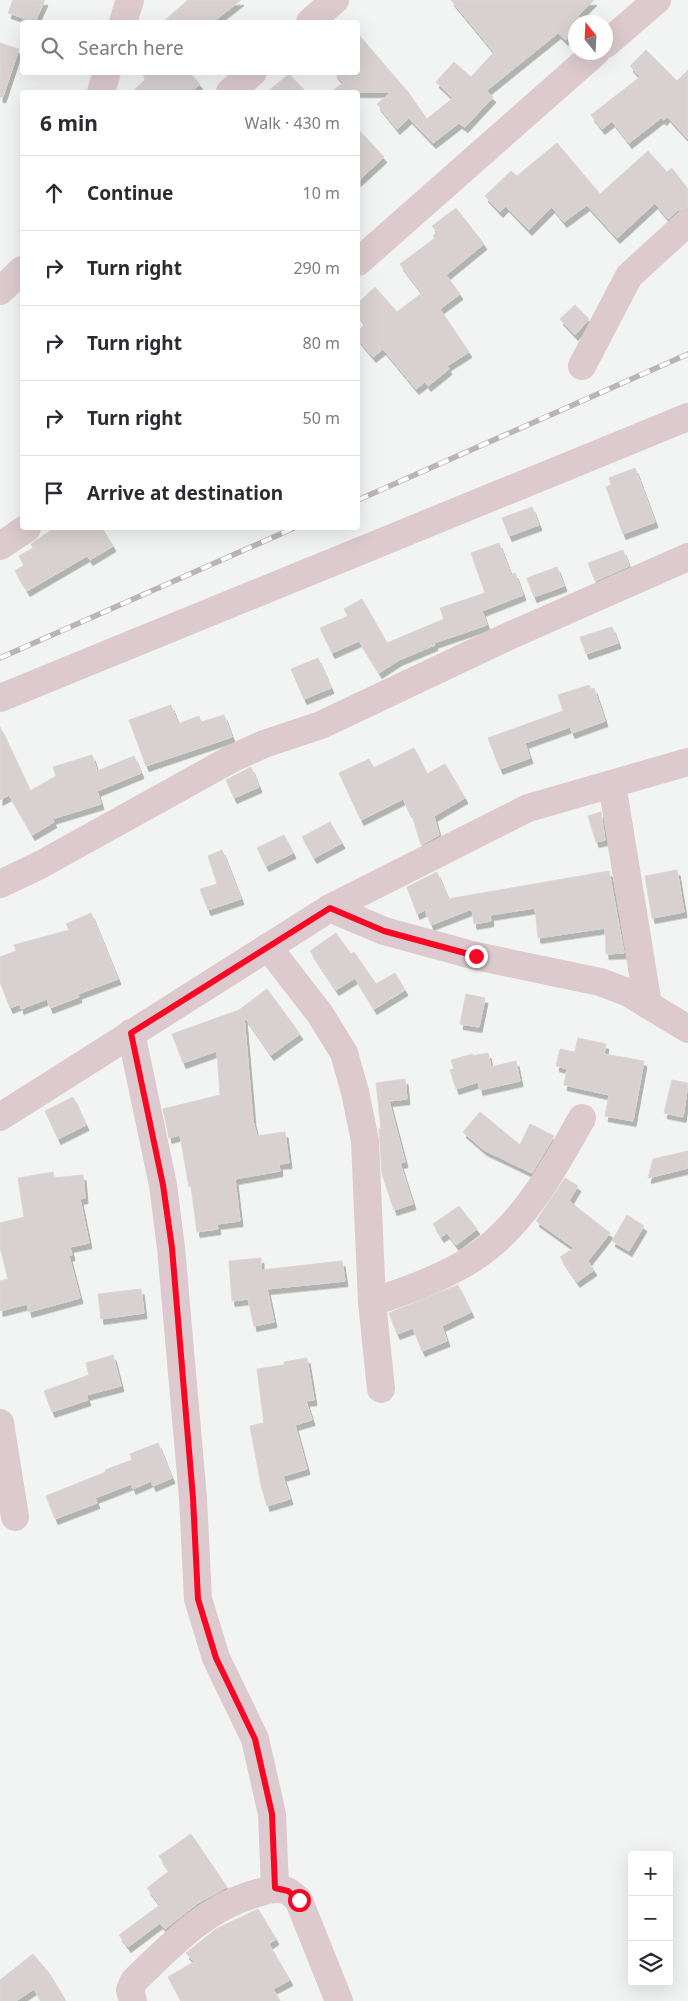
<!DOCTYPE html>
<html lang="en">
<head>
<meta charset="utf-8">
<style>
	body { margin:0; font-family:"Noto Sans",sans-serif; background:#f7f7f7; color:#2b2b33 }
	.controls { position:absolute; right:15px; bottom:15px; display:grid; overflow:hidden; border-radius:5px; box-shadow:0 5px 20px #0002 }
	.controls button { width:45px; height:45px; display:grid; place-items:center; padding:0; border:0; border-bottom:1px solid #e1e1e2; background:#fff; color:#2b2b33; font:25px sans-serif }
	.compass { position:absolute; left:568px; top:15px; width:45px; height:45px; border-radius:50%; background:#fff; box-shadow:0 5px 20px #0002; rotate:342deg }
	.stop { position:absolute; width:15px; height:15px; margin:-11px; border:4px solid #f80725; border-radius:50%; background:#fff }
	.stop.end { background:#f80725; border-color:#fff; box-shadow:0 1px 5px #0008 }
	.list { margin:0; padding:0; list-style:none }
	h2 { display:flex; justify-content:space-between; align-items:center; height:65px; margin:0; padding:0 20px; font-size:21px }
	h2 small { font-size:16px; font-weight:400; color:#7c7c81 }
	.list li { display:grid; grid-template-columns:32px 1fr auto; gap:15px; align-items:center; box-sizing:border-box; height:75px; padding:0 20px; border-top:1px solid #e1e1e2 }
	.list b { display:block; font-size:19px; white-space:nowrap }
	.list em { font-size:16px; font-style:normal; color:#7c7c81 }
	.icon { flex:none; width:28px; height:28px; fill:none; stroke:currentColor; stroke-width:2; stroke-linecap:round; stroke-linejoin:round }
	.map { position:relative; flex:none; width:688px; height:2001px; overflow:hidden }
	.search { position:absolute; background:#fff; box-shadow:0 5px 20px #0002; left:20px; top:20px; width:340px; height:55px; display:flex; align-items:center; gap:12px; box-sizing:border-box; padding:0 18px; border-radius:5px; color:#7c7c81; font-size:19px }
	.panel { position:absolute; background:#fff; box-shadow:0 5px 20px #0002; left:20px; top:90px; width:340px; height:440px; border-radius:5px }
	.map>svg:first-child { display:block }
	.building { fill:#d9d1d1; stroke:#ddd5d5; filter:url(#shadow) }
	.lines { fill:none; stroke-linecap:round; stroke-linejoin:round }
	.minor { stroke:#dccace; stroke-width:28 }
	.rail-casing { stroke:#bcb3b3; stroke-width:5.5 }
	.rail { stroke:#fff; stroke-width:4; stroke-dasharray:11; stroke-linecap:butt }
	.route { stroke:#f80725; stroke-width:6 }
</style>
</head>
<body>
<div class="map">
<svg width="688" height="2001" viewBox="0 0 688 2001">
	<defs>
		<filter id="shadow"><feDropShadow dx="3" dy="5.5" stdDeviation="0" flood-color="#0004"/></filter>
	</defs>
	<rect width="100%" height="100%" fill="#f1f4f2"/>
	<!-- building -->
	<g class="building">
		<path d="M 13,0 L 45,0 L 35,22 L 8,13 Z"/>
		<path d="M 188,0 L 241,0 L 213,22 L 163,22 Z"/>
		<path d="M 451,0 L 594,0 L 578,16 L 584,22 L 576,22 L 576,30 L 565,40 L 558,33 L 486,91 L 493,97 L 465,127 L 459,123 L 433,143 L 409,118 L 397,129 L 377,104 L 391,92 L 331,92 L 343,83 L 334,72 L 358,72 L 358,34 L 408,92 L 427,119 L 453,98 L 436,82 L 454,62 L 471,77 L 494,52 Z"/>
		<path d="M 0,43 L 19,49 L 3,97 L 0,97 Z"/>
		<path d="M 646,50 L 677,81 L 688,70 L 688,139 L 667,116 L 664,120 L 661,118 L 629,143 L 612,121 L 602,129 L 591,115 L 640,77 L 630,66 Z"/>
		<path d="M 141,72 L 189,72 L 200,84 L 191,92 L 132,92 L 146,79 Z"/>
		<path d="M 289,74 L 306,92 L 267,92 Z"/>
		<path d="M 358,129 L 384,157 L 358,181 Z"/>
		<path d="M 557,143 L 600,194 L 648,151 L 667,172 L 672,168 L 688,189 L 688,207 L 678,210 L 668,219 L 655,203 L 617,238 L 587,205 L 564,222 L 552,207 L 529,230 L 506,206 L 500,212 L 485,196 L 511,171 L 517,176 Z"/>
		<path d="M 456,208 L 484,244 L 446,275 L 460,294 L 440,309 L 469,352 L 447,366 L 449,369 L 428,386 L 425,382 L 416,389 L 383,349 L 373,357 L 358,339 L 358,331 L 365,324 L 358,315 L 358,303 L 375,287 L 397,312 L 422,293 L 400,264 L 435,238 L 433,236 L 437,232 L 432,226 Z"/>
		<path d="M 575,305 L 589,319 L 575,335 L 560,319 Z"/>
		<path d="M 635,468 L 655,522 L 623,534 L 606,487 L 611,485 L 609,478 Z"/>
		<path d="M 532,507 L 539,525 L 509,536 L 502,518 Z"/>
		<path d="M 54,528 L 102,528 L 113,546 L 90,560 L 87,556 L 27,591 L 15,571 L 24,565 L 19,556 L 33,548 L 31,544 Z"/>
		<path d="M 499,543 L 511,575 L 515,573 L 523,595 L 482,611 L 487,625 L 434,643 L 435,645 L 399,660 L 379,673 L 359,641 L 332,653 L 320,628 L 348,616 L 344,609 L 362,599 L 387,643 L 444,619 L 440,608 L 485,593 L 471,553 Z"/>
		<path d="M 623,550 L 629,566 L 595,581 L 588,563 Z"/>
		<path d="M 557,567 L 564,586 L 534,597 L 527,578 Z"/>
		<path d="M 612,627 L 618,643 L 586,654 L 580,637 Z"/>
		<path d="M 318,658 L 331,688 L 304,699 L 291,669 Z"/>
		<path d="M 589,685 L 591,689 L 594,688 L 605,721 L 572,733 L 570,727 L 525,743 L 530,758 L 500,769 L 488,738 L 563,711 L 558,695 Z"/>
		<path d="M 171,705 L 178,724 L 199,716 L 201,722 L 224,715 L 232,737 L 146,766 L 129,720 Z"/>
		<path d="M 0,727 L 30,791 L 56,776 L 53,767 L 92,755 L 97,771 L 134,756 L 141,773 L 97,791 L 101,804 L 52,819 L 54,822 L 32,835 L 9,795 L 0,800 Z"/>
		<path d="M 414,748 L 427,774 L 445,764 L 465,798 L 434,816 L 439,835 L 421,845 L 411,812 L 409,812 L 403,799 L 361,820 L 339,773 L 369,759 L 373,768 Z"/>
		<path d="M 251,767 L 259,787 L 234,798 L 226,780 Z"/>
		<path d="M 601,812 L 605,840 L 596,842 L 588,816 Z"/>
		<path d="M 330,822 L 342,843 L 314,858 L 302,837 Z"/>
		<path d="M 284,835 L 293,853 L 266,866 L 257,848 Z"/>
		<path d="M 222,850 L 241,899 L 208,910 L 200,889 L 217,884 L 208,856 Z"/>
		<path d="M 677,870 L 684,912 L 652,918 L 645,876 Z"/>
		<path d="M 609,871 L 624,953 L 606,954 L 605,928 L 538,938 L 535,908 L 490,915 L 491,921 L 474,924 L 472,909 L 431,925 L 425,910 L 417,914 L 407,887 L 437,872 L 448,899 Z"/>
		<path d="M 91,913 L 118,979 L 78,994 L 79,997 L 50,1008 L 47,999 L 21,1009 L 20,1004 L 10,1008 L 0,982 L 0,957 L 16,951 L 14,945 L 69,930 L 66,924 Z"/>
		<path d="M 336,933 L 351,954 L 354,952 L 376,984 L 395,973 L 405,990 L 374,1009 L 355,978 L 336,990 L 310,951 Z"/>
		<path d="M 267,989 L 300,1034 L 271,1055 L 244,1016 L 253,1121 L 257,1136 L 285,1132 L 289,1163 L 279,1164 L 280,1171 L 235,1179 L 240,1221 L 217,1224 L 218,1229 L 197,1232 L 191,1186 L 189,1187 L 180,1135 L 169,1138 L 163,1109 L 220,1095 L 217,1051 L 183,1063 L 172,1034 L 239,1010 Z"/>
		<path d="M 466,994 L 485,998 L 479,1027 L 460,1024 Z"/>
		<path d="M 578,1038 L 606,1044 L 604,1054 L 644,1061 L 633,1121 L 605,1116 L 609,1095 L 564,1085 L 567,1069 L 556,1066 L 560,1049 L 575,1052 Z"/>
		<path d="M 488,1053 L 491,1067 L 516,1061 L 520,1081 L 480,1090 L 478,1082 L 456,1089 L 450,1070 L 454,1069 L 451,1060 L 473,1054 L 472,1056 Z"/>
		<path d="M 405,1079 L 407,1099 L 389,1101 L 405,1162 L 400,1163 L 413,1204 L 394,1210 L 382,1174 L 379,1129 L 381,1129 L 376,1083 Z"/>
		<path d="M 672,1080 L 688,1083 L 683,1117 L 664,1113 Z"/>
		<path d="M 73,1097 L 86,1125 L 58,1139 L 45,1111 Z"/>
		<path d="M 480,1112 L 520,1145 L 530,1124 L 554,1136 L 532,1173 L 484,1150 L 463,1132 Z"/>
		<path d="M 688,1151 L 688,1168 L 648,1178 L 653,1159 Z"/>
		<path d="M 53,1172 L 54,1178 L 83,1175 L 85,1198 L 80,1199 L 89,1243 L 70,1247 L 72,1255 L 69,1256 L 80,1298 L 29,1312 L 27,1304 L 0,1311 L 0,1281 L 8,1279 L 0,1247 L 0,1223 L 24,1217 L 18,1178 Z"/>
		<path d="M 565,1178 L 578,1186 L 569,1201 L 610,1233 L 588,1261 L 594,1270 L 577,1282 L 560,1257 L 574,1248 L 536,1221 Z"/>
		<path d="M 459,1206 L 477,1229 L 456,1245 L 447,1233 L 441,1237 L 433,1224 Z"/>
		<path d="M 627,1215 L 644,1226 L 629,1251 L 612,1241 Z"/>
		<path d="M 261,1258 L 261,1270 L 342,1261 L 345,1281 L 267,1289 L 274,1322 L 254,1326 L 248,1299 L 232,1301 L 229,1261 Z"/>
		<path d="M 458,1285 L 471,1312 L 442,1326 L 447,1341 L 422,1351 L 413,1328 L 397,1334 L 389,1313 Z"/>
		<path d="M 141,1289 L 144,1313 L 101,1319 L 98,1294 Z"/>
		<path d="M 113,1355 L 121,1386 L 86,1395 L 88,1400 L 52,1412 L 44,1391 L 89,1375 L 86,1363 Z"/>
		<path d="M 307,1358 L 314,1400 L 306,1401 L 312,1420 L 295,1425 L 307,1469 L 283,1476 L 290,1499 L 267,1506 L 261,1485 L 250,1426 L 264,1423 L 257,1369 L 284,1365 L 284,1362 Z"/>
		<path d="M 158,1443 L 172,1478 L 153,1486 L 151,1481 L 133,1489 L 131,1484 L 95,1498 L 97,1503 L 55,1519 L 46,1496 L 106,1472 L 105,1470 L 132,1460 L 130,1454 Z"/>
		<path d="M 191,1834 L 227,1887 L 198,1903 L 165,1929 L 160,1923 L 128,1947 L 119,1935 L 160,1905 L 147,1888 L 169,1871 L 159,1856 Z"/>
		<path d="M 258,1909 L 276,1939 L 269,1944 L 290,1980 L 273,1989 L 280,2001 L 181,2001 L 168,1977 L 194,1962 L 186,1953 L 216,1929 Z"/>
		<path d="M 33,1954 L 49,1973 L 66,2001 L 41,2001 L 34,1989 L 16,2001 L 0,2001 L 0,1980 Z"/>
	</g>
	<g class="lines">
		<!-- minor -->
		<g class="minor">
			<path d="M 123,22 L 130,0"/>
			<path d="M 310,22 L 335,0"/>
			<path d="M 606,44 L 657,0"/>
			<path d="M 101,92 L 107,72"/>
			<path d="M 230,92 L 253,72"/>
			<path d="M 358,262 L 596,52"/>
			<path d="M 0,291 L 22,270"/>
			<path d="M 582,366 L 629,276 L 688,222"/>
			<path d="M 0,546 L 27,528"/>
			<path d="M 0,698 L 688,417"/>
			<path d="M 612,784 L 648,1005"/>
			<path d="M 0,884 L 40,865 L 233,758 L 264,744 L 321,725 L 509,636 L 688,557"/>
			<path d="M 330,908 L 384,931 L 476,956 L 600,982 L 627,992 L 688,1029"/>
			<path d="M 268,947 L 320,1014 L 344,1053 L 355,1092 L 365,1141 L 372,1302 L 381,1389"/>
			<path d="M 131,1033 L 163,1185 L 171,1248 L 193,1498 L 198,1599 L 216,1658 L 255,1739 L 272,1814 L 275,1888"/>
			<path d="M 0,1117 L 330,908 L 528,808 L 688,762"/>
			<path d="M 372,1302 C 410,1290 461,1271 491,1245 C 532,1210 556,1164 582,1118"/>
			<path d="M 0,1423 L 15,1517"/>
			<path d="M 133,2001 L 130,1990 L 134,1981 C 172,1944 208,1905 261,1892 C 270,1889 278,1887 287,1891 C 291,1892 295,1897 299,1901 L 339,2001"/>
		</g>
		<!-- rail casing -->
		<g class="rail-casing">
			<g id="rail">
				<path d="M 358,500 L 688,354"/>
				<path d="M 0,658 L 294,528"/>
			</g>
		</g>
		<!-- rail -->
		<use href="#rail" class="rail"/>
	</g>
	<g class="lines">
		<!-- route -->
		<path class="route" d="M 299,1900 L 288,1891 L 275,1888 L 272,1814 L 255,1739 L 216,1658 L 198,1599 L 193,1498 L 172,1248 L 163,1185 L 131,1033 L 330,908 L 384,931 L 476,956"/>
	</g>
</svg>
<div class="controls">
<button>+</button>
<button>−</button>
<button><svg class="icon" aria-label="layers" viewBox="0 0 24 24"><path d="M12 4l9 5-9 5-9-5zM3 14l9 5 9-5"/></svg></button>
</div>
<svg class="compass" viewBox="-18 -18 36 36"><path d="M0-13l5 13h-10z" fill="#e53935"/><path d="M0 13l5-13h-10z" fill="#7c7c81"/></svg>
<div class="stop" style="left:299px;top:1900px"></div>
<div class="stop end" style="left:476px;top:956px"></div>
<div class="search"><svg class="icon" aria-label="search" viewBox="0 0 24 24"><circle cx="10" cy="10" r="6"/><path d="M15 15l6 6"/></svg>Search here</div>
<section class="panel">
<h2>6 min<small>Walk · 430 m</small></h2>
<ul class="list">
<li><svg class="icon" aria-label="ahead" viewBox="0 0 24 24"><path d="M12 20V5M6 11l6-6 6 6"/></svg><div><b>Continue</b></div><em>10 m</em></li>
<li><svg class="icon" aria-label="right" viewBox="0 0 24 24"><path d="M7 20v-9h11M14 6l5 5-5 5"/></svg><div><b>Turn right</b></div><em>290 m</em></li>
<li><svg class="icon" aria-label="right" viewBox="0 0 24 24"><path d="M7 20v-9h11M14 6l5 5-5 5"/></svg><div><b>Turn right</b></div><em>80 m</em></li>
<li><svg class="icon" aria-label="right" viewBox="0 0 24 24"><path d="M7 20v-9h11M14 6l5 5-5 5"/></svg><div><b>Turn right</b></div><em>50 m</em></li>
<li><svg class="icon" aria-label="arrive" viewBox="0 0 24 24"><path d="M6 21V4h12l-3 4 3 4H6"/></svg><div><b>Arrive at destination</b></div></li>
</ul>
</section>
</div>
</body>
</html>
